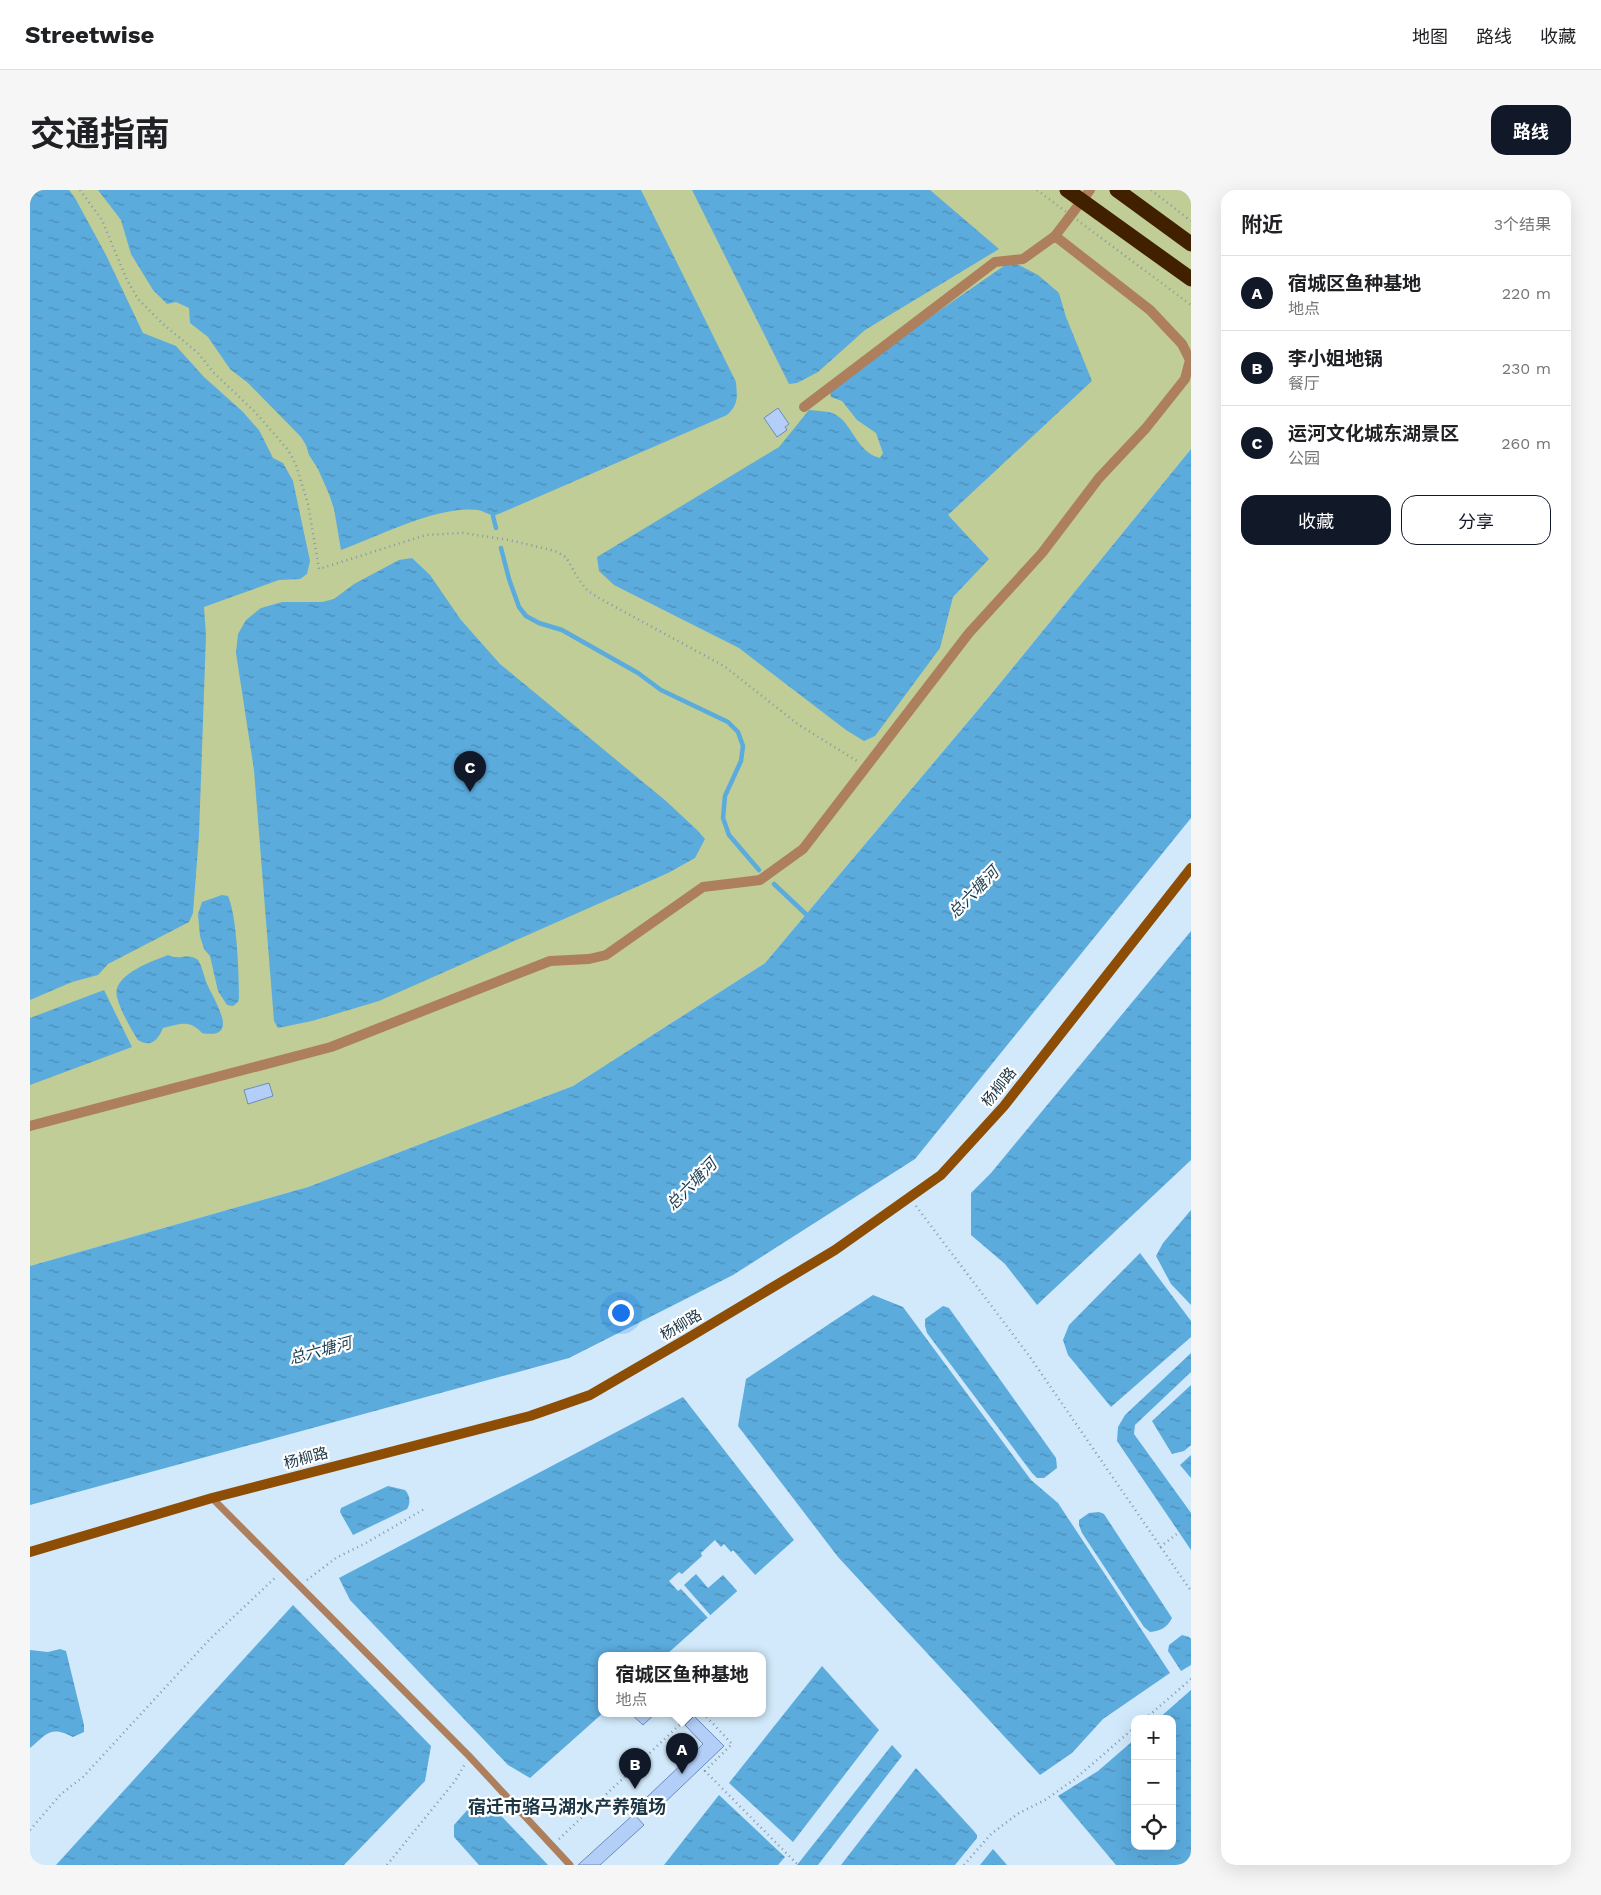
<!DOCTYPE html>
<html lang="zh">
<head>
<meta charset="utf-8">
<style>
	body { margin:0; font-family:"Work Sans","Noto Sans SC",sans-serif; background:#f6f6f6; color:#202124 }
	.controls { position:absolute; right:15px; bottom:15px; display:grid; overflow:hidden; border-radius:10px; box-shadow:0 5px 20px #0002 }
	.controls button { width:45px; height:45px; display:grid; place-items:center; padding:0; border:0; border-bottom:1px solid #e0e0e0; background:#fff; color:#202124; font:25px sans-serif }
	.you { position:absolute; left:590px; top:1122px; width:18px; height:18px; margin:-12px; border:4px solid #fff; border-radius:50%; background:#1a73e8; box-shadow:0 0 0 8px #1a73e833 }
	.badge { display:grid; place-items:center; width:32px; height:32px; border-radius:50%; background:#111827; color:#fff; font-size:16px; font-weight:700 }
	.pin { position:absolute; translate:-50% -41px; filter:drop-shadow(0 1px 2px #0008) }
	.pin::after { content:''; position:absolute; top:26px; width:18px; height:15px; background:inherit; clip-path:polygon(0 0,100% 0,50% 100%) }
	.popup { position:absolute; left:568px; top:1462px; width:168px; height:65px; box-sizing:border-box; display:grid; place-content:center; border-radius:10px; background:#fff; filter:drop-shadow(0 1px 4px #0005); font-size:16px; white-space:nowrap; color:#757577 }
	.popup b { font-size:19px; color:#202124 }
	.popup::after { content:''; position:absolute; left:50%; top:100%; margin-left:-10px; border:10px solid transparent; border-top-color:#fff }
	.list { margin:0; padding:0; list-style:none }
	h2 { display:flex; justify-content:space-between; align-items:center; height:65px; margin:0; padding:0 20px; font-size:21px }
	h2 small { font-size:16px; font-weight:400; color:#757577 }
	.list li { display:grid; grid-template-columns:32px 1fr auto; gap:15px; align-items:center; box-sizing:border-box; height:75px; padding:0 20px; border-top:1px solid #e0e0e0 }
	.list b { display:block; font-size:19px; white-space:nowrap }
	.list p { margin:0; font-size:16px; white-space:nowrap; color:#757577 }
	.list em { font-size:16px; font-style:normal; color:#757577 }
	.actions { display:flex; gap:10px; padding:15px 20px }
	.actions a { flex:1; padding:11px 0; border:1px solid #111827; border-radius:15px; text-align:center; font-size:18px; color:#111827 }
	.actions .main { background:#111827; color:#fff }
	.icon { flex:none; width:28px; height:28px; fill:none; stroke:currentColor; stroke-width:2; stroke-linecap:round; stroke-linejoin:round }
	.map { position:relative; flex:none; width:1161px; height:1675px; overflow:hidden; border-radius:15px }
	header { display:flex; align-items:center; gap:30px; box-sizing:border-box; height:70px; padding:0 25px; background:#fff; border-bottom:1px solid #e0e0e0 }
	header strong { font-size:24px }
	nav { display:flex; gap:28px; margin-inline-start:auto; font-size:18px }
	.intro { display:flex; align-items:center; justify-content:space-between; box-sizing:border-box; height:120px; padding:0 30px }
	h1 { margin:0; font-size:35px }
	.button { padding:12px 22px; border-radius:15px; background:#111827; color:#fff; font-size:18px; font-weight:700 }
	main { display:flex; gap:30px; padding:0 30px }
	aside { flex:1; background:#fff; border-radius:15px; box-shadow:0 5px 20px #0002 }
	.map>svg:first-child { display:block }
	.green { fill:#c0cd96 }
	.water { fill:url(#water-ripples) }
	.pier { fill:#d1e9fa }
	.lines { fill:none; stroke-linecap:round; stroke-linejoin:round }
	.stream { stroke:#5babdd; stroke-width:4.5 }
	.building { fill:#b3cff8; stroke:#6a8cbf }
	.path { stroke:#8199aa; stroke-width:2.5; stroke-dasharray:1 4; stroke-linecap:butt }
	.lane { stroke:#ad7f5c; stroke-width:7 }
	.street { stroke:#ad7f5c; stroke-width:10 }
	.secondary { stroke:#8e4d04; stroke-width:10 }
	.highway { stroke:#412000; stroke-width:15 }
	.path-bridge { stroke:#8199aa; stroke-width:2.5; stroke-dasharray:1 4; stroke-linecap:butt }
	.highway-bridge { stroke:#412000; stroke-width:15 }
	.labels { text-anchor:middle; stroke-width:4.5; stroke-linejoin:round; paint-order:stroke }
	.street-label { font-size:15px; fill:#1b3545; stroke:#fff }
	.water-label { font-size:16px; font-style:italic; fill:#1b3e53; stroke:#fff }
	.quarter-label { font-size:18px; font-weight:bold; fill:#1b3545; stroke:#fff }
</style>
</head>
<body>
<header>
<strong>Streetwise</strong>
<nav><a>地图</a><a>路线</a><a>收藏</a></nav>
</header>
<div class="intro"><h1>交通指南</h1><a class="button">路线</a></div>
<main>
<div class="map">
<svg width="1161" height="1675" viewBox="0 0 1161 1675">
	<defs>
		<pattern id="water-ripples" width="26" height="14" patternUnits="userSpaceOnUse" patternTransform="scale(1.25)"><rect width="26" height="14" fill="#5babdd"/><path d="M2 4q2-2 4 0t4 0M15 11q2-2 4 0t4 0" fill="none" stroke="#4a8cb5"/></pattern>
	</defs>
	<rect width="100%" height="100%" fill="#d1e9fa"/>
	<!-- green -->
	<path class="green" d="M 0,0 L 1161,0 L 1161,259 L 958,508 L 735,773 L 543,896 L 278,997 L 0,1076 Z"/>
	<!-- water -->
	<g class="water">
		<path d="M 0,0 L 39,0 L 45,8 L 76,65 L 113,143 L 146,156 L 174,187 L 212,221 L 229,240 L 243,268 L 253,273 L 263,291 L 280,371 L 277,384 L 270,389 L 249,390 L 174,417 L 176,445 L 169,645 L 163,723 L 159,732 L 78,774 L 68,785 L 42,792 L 0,810 Z"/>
		<path d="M 68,0 L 611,0 L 706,192 C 707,207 709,214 697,225 L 471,323 L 463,326 C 458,324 453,321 448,320 C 408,315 349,346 311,360 L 304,319 L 299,304 L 288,279 L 279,265 L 276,255 L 271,247 L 218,193 L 200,179 L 178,147 L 160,133 L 159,118 L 146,112 L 137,114 L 123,100 L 101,64 L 91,30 Z"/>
		<path d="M 662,0 L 900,0 L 969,59 L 835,140 L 788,182 L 767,193 L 759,194 Z"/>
		<path d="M 981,71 L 1008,85 L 1029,103 L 1036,127 L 1062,191 L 918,325 L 959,369 L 923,407 L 910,458 L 845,546 L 834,551 L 816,540 L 709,458 L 584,395 L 569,381 L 567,367 L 749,257 L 779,220 C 786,221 796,221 802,223 C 823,231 825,262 850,268 L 853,263 L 846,243 L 827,230 L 812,211 L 801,207 L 799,197 Z"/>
		<path d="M 1161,259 L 1161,628 L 885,969 L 703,1085 L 539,1168 L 0,1315 L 0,1076 L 278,997 L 543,896 L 735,773 L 958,508 Z"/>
		<path d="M 382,368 L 400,385 L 431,430 L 470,474 L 636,611 L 667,640 L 675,649 L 665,668 L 638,683 L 349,811 L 282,831 L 248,838 L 244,831 L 224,580 L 206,463 L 208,444 L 216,430 L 231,418 L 252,412 L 292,412 L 304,409 L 324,394 L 369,370 Z"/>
		<path d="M 192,705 L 198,706 C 207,726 209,784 209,808 L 208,812 L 203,816 L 197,815 L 188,801 L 180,766 L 174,759 L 170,746 L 168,724 L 172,712 Z"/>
		<path d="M 1161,741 L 1161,970 L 1007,1115 L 975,1074 L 941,1045 L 941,1003 L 961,983 Z"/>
		<path d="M 138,765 C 150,771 158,762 168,770 C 173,778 174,788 178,796 C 185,812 211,850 172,843 C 159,829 150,834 133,838 C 128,850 121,858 108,850 C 101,839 90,820 87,807 C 81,785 123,771 138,765 Z"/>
		<path d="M 74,800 L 102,857 L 0,895 L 0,828 Z"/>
		<path d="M 1161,1020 L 1161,1115 L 1141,1094 L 1126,1066 L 1133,1053 Z"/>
		<path d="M 1110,1063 L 1161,1131 L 1161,1147 L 1081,1217 L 1038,1165 L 1033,1150 L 1039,1135 Z"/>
		<path d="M 843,1105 L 873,1117 L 1001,1290 L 1028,1313 L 1140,1483 L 1073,1529 L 1042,1563 L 1010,1585 L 808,1367 L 708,1236 L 716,1189 Z"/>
		<path d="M 913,1116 L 919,1118 L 1026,1268 L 1027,1278 L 1014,1288 L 1007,1288 L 1002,1283 L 897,1143 L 895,1136 L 895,1129 Z"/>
		<path d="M 1161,1163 L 1161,1182 L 1105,1235 L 1104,1244 L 1161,1323 L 1161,1360 L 1087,1251 L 1088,1237 L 1095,1225 Z"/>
		<path d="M 1161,1195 L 1161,1255 L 1154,1261 L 1142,1264 L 1122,1231 Z"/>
		<path d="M 653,1207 L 764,1350 L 636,1465 L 572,1465 L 573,1523 L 500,1588 L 478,1575 L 320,1410 L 309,1388 Z"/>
		<path d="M 1161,1265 L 1161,1288 L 1150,1275 Z"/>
		<path d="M 358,1296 L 375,1300 C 380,1306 381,1312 377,1319 L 323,1345 L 310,1322 L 311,1318 Z"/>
		<path d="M 1069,1322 L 1074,1324 L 1142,1428 C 1137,1438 1130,1441 1120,1442 L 1114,1437 L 1052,1343 L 1049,1335 L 1049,1330 L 1059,1323 Z"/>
		<path d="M 263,1415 L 401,1556 L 395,1591 L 314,1675 L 26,1675 Z"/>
		<path d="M 1152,1445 L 1159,1447 L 1161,1449 L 1161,1475 L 1151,1481 L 1138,1461 L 1139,1455 Z"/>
		<path d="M 30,1459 L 36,1461 L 54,1535 L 54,1542 L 43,1547 C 20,1535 17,1544 0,1558 L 0,1460 L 18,1462 Z"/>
		<path d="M 792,1476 L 849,1540 L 763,1652 L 699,1593 Z"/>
		<path d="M 1161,1500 L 1161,1675 L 1086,1675 L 1028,1606 L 1068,1581 L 1105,1549 L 1105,1656 L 1142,1656 L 1142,1529 L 1128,1529 Z"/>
		<path d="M 862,1555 L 872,1566 L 788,1675 L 767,1675 Z"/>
		<path d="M 886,1578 L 943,1640 L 947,1645 L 947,1648 L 925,1675 L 811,1675 Z"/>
		<path d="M 689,1605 L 755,1667 L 748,1675 L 634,1675 Z"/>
		<path d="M 447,1609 L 457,1611 L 518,1675 L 449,1675 L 424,1647 L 424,1635 Z"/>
		<path d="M 963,1659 L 977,1675 L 950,1675 Z"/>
	</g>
	<!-- pier -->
	<path class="pier" d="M 685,1350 L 691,1357 L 694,1354 L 701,1362 L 703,1360 L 727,1387 L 709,1403 L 693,1385 L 678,1398 L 666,1384 L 654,1395 L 682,1427 L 679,1429 L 651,1399 L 648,1401 L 639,1391 L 649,1382 L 652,1384 L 672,1366 L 671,1363 Z"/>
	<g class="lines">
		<!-- stream -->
		<g class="stream">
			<path d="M 463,326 L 466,338"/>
			<path d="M 471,358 L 479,389 L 489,417 L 496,426 L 509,433 L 532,440 L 608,483 L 631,500 L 698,532 L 708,542 L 713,556 L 711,571 L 695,606 L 693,628 L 699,645 L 729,680"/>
			<path d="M 744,694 L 779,727"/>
		</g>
	</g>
	<!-- building -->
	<g class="building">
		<path d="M 748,218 L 759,234 L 755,237 L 757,240 L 747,247 L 734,228 Z"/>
		<path d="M 239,893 L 243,906 L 218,914 L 214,900 Z"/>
		<path d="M 600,1523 L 626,1523 L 613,1535 Z"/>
		<path d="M 664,1526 L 694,1556 L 628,1619 L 617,1607 L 673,1554 L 655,1535 Z"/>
		<path d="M 604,1624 L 614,1635 L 570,1675 L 548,1675 Z"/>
	</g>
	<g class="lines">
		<!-- path -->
		<g class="path">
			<path d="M 50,0 L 72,30 L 97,90 L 108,109 L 133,134 L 168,163 L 183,182 L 226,223 L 258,260 L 266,275 L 278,314 L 289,379 L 396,345 L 433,343 L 479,350 L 525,361 L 536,367 L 549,390 L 557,400 L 567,407 L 694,476 L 769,535 L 827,571"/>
			<path d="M 1121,0 L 1161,31"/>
			<path d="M 886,1016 L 1000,1167 L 1161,1401"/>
			<path d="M 1130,1357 L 1161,1333"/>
			<path d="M 277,1390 L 306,1368 L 336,1353 L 396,1318"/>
			<path d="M 673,1523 L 702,1554 L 675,1581 L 768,1675"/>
			<path d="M 1115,1529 L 1161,1489"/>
			<path d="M 0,1640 L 31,1604 L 53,1587 L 179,1450 L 247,1386"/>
			<path d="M 529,1649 L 662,1523"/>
			<path d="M 357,1675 L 425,1591 L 435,1574"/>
			<path d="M 934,1675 L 961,1644 L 989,1623 L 1015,1610 L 1045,1589 L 1105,1537"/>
		</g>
		<!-- lane -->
		<path class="lane" d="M 182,1308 L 439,1566 L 540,1675"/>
		<!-- street -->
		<g class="street">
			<path d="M 1025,46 L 1060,0"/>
			<path d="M 0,936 L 301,857 L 520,771 L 559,769 L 576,765 L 673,697 L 730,690 L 773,659 L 939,443 L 1012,363 L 1069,288 L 1116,238 L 1155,189 L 1160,170 L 1152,154 L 1120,120 L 1025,46 L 993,69 L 965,72 L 774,217"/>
		</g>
		<!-- secondary -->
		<path class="secondary" d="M 0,1362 L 182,1308 L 500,1226 L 560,1205 L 658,1148 L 805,1060 L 911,985 L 974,916 L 1161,678"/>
		<!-- highway -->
		<path class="highway" d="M 1087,0 L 1161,54"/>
		<!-- path-bridge -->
		<path class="path-bridge" d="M 1007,0 L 1161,115"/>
		<!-- highway-bridge -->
		<path class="highway-bridge" d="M 1037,0 L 1161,89"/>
	</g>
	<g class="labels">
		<!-- street labels -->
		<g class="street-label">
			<text transform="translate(969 897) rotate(-51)" y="5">杨柳路</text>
			<text transform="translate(651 1135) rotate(-31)" y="5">杨柳路</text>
			<text transform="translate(276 1268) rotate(-15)" y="5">杨柳路</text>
		</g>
		<!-- water labels -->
		<g class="water-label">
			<text transform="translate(943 702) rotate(-46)" y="6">总六塘河</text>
			<text transform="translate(661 994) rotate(-46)" y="6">总六塘河</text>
			<text transform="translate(290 1160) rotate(-15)" y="6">总六塘河</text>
		</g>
		<!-- quarter labels -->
		<g class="quarter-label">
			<text x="537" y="1623">宿迁市骆马湖水产养殖场</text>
		</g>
	</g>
</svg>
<div class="controls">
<button>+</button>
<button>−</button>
<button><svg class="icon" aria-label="locate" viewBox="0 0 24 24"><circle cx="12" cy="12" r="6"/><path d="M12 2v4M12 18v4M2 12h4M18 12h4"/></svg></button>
</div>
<div class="you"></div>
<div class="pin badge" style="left:652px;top:1584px">A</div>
<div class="popup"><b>宿城区鱼种基地</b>地点</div>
<div class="pin badge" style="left:605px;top:1599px">B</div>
<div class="pin badge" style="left:440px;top:602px">C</div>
</div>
<aside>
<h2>附近<small>3个结果</small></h2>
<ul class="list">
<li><span class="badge">A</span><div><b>宿城区鱼种基地</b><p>地点</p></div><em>220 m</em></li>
<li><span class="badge">B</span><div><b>李小姐地锅</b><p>餐厅</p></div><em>230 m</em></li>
<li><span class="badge">C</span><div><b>运河文化城东湖景区</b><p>公园</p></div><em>260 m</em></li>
</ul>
<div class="actions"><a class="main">收藏</a><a>分享</a></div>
</aside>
</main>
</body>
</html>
